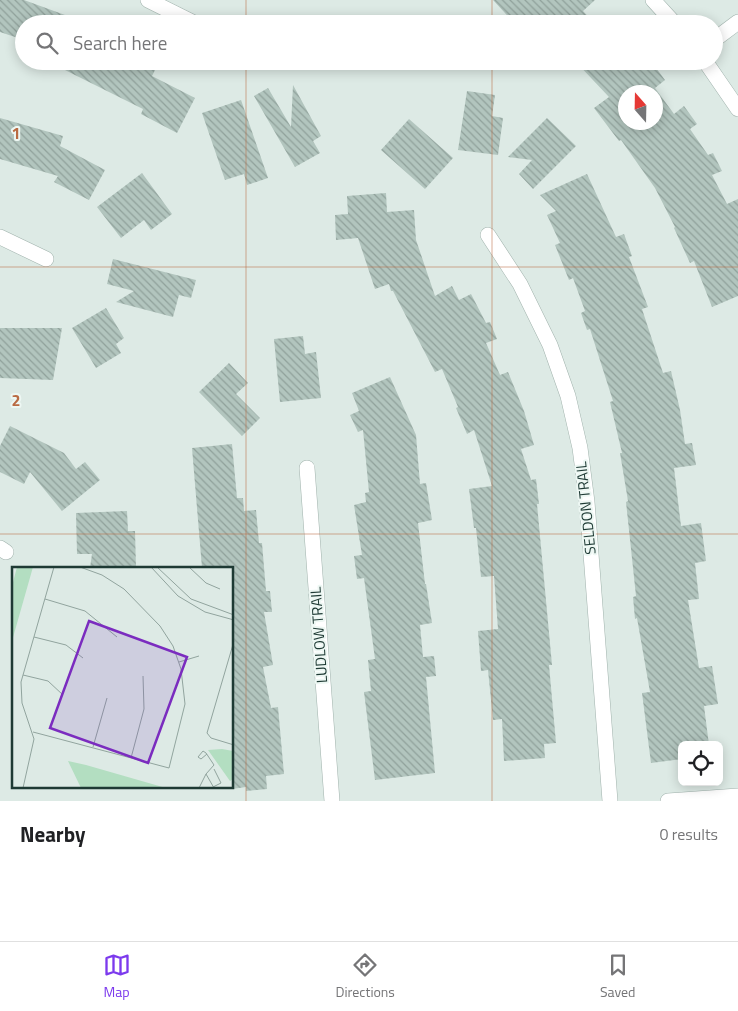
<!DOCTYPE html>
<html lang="en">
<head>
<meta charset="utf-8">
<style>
	body { margin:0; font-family:"Titillium Web",sans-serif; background:#f2f2f2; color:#202124 }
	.controls { position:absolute; right:15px; bottom:15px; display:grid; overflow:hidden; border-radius:8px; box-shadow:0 2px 12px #0003 }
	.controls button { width:45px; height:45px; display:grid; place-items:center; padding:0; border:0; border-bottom:1px solid #e0e0e0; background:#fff; color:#202124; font:25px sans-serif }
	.compass { position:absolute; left:618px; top:85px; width:45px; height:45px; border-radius:50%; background:#fff; box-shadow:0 2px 12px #0003; rotate:340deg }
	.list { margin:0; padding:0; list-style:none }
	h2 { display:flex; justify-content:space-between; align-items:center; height:65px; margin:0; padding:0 20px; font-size:21px }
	h2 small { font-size:16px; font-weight:400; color:#757577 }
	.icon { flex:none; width:28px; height:28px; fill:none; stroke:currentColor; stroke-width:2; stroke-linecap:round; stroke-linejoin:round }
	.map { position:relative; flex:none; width:738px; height:801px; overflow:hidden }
	.search { position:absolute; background:#fff; box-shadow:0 2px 12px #0003; left:15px; right:15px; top:15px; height:55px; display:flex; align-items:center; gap:12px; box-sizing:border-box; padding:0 18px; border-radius:28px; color:#757577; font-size:19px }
	.sheet { height:140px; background:#fff }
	nav { display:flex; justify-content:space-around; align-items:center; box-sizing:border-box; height:70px; border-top:1px solid #e0e0e0; background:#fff; font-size:14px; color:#757577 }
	nav a { display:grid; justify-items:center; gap:2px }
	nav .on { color:#7c3aed }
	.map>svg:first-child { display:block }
	.building { fill:url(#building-back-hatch); fill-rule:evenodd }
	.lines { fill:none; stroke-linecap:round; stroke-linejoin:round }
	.minor-casing { stroke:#a0b2ac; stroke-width:16 }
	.minor { stroke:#fff; stroke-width:15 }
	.grid { fill:none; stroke:#b96b43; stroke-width:1; stroke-opacity:0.55 }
	.labels { text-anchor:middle; stroke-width:4; stroke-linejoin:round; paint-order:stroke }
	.street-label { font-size:15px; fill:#1e3a34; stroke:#edf7f3 }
	.inset-road { fill:none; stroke:#91a49e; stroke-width:1 }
	.view { fill:#7b2cbf; fill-opacity:0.15; stroke:#7b2cbf; stroke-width:2.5 }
	.inset-edge { fill:none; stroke:#1e3a34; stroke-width:2.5 }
	.grid-label { font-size:16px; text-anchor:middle; font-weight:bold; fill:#b96b43; stroke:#edf7f3; stroke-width:4; stroke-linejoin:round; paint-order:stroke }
</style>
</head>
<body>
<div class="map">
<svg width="738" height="801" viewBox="0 0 738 801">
	<defs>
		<pattern id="building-back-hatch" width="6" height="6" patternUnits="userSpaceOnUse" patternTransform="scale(1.25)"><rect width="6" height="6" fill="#b2c5be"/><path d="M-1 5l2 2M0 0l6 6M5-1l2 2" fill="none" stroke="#90a19b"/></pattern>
	</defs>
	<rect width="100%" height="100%" fill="#ddeae5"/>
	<!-- building -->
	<g class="building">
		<path d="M 0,0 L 24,0 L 84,22 L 83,24 L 24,24 L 24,40 L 0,32 Z"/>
		<path d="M 493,0 L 595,0 L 583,11 L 595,24 L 515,24 Z"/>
		<path d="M 47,61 L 147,61 L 157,66 L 152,76 L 195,98 L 177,133 L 141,114 L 143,109 Z"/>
		<path d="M 575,61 L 651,61 L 665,80 L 655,88 L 674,114 L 684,106 L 697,124 L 690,129 L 708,155 L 713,153 L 722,171 L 712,175 L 727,204 L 738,199 L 738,296 L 712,307 L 694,261 L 690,263 L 674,228 L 675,227 L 655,188 L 621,140 L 619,141 L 594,108 L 609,97 ZM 626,92 L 656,92 L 656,122 L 626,122 Z"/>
		<path d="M 293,85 L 321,136 L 313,141 L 320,153 L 295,167 L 254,96 L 268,88 L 291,127 Z"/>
		<path d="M 467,91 L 495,95 L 492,116 L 503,118 L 498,155 L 458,150 Z"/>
		<path d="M 241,100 L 268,178 L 247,185 L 244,174 L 225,180 L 202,113 Z"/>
		<path d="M 0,118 L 63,136 L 60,146 L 105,170 L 89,200 L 54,182 L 58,176 L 0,159 Z"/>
		<path d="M 547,118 L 576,146 L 533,189 L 519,174 L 532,160 L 508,157 Z"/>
		<path d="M 409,119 L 453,158 L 425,189 L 381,150 Z"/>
		<path d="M 142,173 L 172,214 L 151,230 L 144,220 L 121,238 L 97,207 Z"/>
		<path d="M 587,174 L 616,237 L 624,234 L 632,256 L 629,257 L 648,307 L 642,309 L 663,373 L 671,371 L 680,410 L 685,444 L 692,443 L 696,465 L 674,468 L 681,526 L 701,523 L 706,561 L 695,563 L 699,599 L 688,600 L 699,668 L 712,666 L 718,704 L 704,706 L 709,745 L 682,745 L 682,759 L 651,763 L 642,693 L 650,692 L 637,618 L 635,619 L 633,597 L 636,596 L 626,502 L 628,501 L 620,453 L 622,453 L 610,402 L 613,401 L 590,329 L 587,330 L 581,313 L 585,311 L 573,278 L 569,280 L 555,245 L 560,243 L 547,215 L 556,211 L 540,195 Z"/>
		<path d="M 386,193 L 387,212 L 414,210 L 416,240 L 435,296 L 452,286 L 459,300 L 471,294 L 486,323 L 490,322 L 497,339 L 486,343 L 500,375 L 508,372 L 524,411 L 534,445 L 521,449 L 531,480 L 536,479 L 539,504 L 537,504 L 552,665 L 549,665 L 556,743 L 544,744 L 545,758 L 504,761 L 502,719 L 493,720 L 488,670 L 481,671 L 478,631 L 498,629 L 494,576 L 481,577 L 476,528 L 474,528 L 469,489 L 492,486 L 474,430 L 467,434 L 456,408 L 458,407 L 442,369 L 435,372 L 393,291 L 391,291 L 389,284 L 375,289 L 358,238 L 336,240 L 335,215 L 348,214 L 347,196 Z"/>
		<path d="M 113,259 L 196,280 L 191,298 L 179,295 L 173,317 L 116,302 L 134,291 L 107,284 Z"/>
		<path d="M 106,308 L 124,338 L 116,344 L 121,353 L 96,368 L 72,328 Z"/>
		<path d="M 0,328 L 62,328 L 53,380 L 0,378 Z"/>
		<path d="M 303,336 L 305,354 L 316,352 L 321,398 L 280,402 L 274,339 Z"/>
		<path d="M 229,363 L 248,383 L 236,394 L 260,418 L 242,436 L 199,392 Z"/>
		<path d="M 390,377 L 416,435 L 420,484 L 426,483 L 432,520 L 418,523 L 425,584 L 426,584 L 432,623 L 420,625 L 423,657 L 434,656 L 436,676 L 426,677 L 435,773 L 375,780 L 364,692 L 371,691 L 368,660 L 375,659 L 364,578 L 357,579 L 354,556 L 362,555 L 354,505 L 366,502 L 365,493 L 369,492 L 363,430 L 358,432 L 350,415 L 359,411 L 352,393 Z"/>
		<path d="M 10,426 L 64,453 L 76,469 L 85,462 L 100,480 L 62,511 L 30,472 L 24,484 L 0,472 L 0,446 Z"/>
		<path d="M 232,444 L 237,498 L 243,498 L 244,511 L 256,510 L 259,543 L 262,543 L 266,591 L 270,591 L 272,612 L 264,612 L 273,665 L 263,667 L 271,708 L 278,707 L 284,774 L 266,776 L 267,789 L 246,791 L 246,787 L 232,789 L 232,568 L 202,568 L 192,448 Z"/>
		<path d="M 127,511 L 128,531 L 135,531 L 136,568 L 90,568 L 92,554 L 77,554 L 76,513 Z"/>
	</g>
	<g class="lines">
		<!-- minor casing -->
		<g class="minor-casing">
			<g id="minor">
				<path d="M 148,0 L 196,24"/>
				<path d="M 653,0 L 675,24"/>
				<path d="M 714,40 L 738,22"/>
				<path d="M 705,61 L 738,109"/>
				<path d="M 488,235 L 520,284 L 550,345 L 568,396 L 580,448 L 587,502 L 610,801"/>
				<path d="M 0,237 L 46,259"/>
				<path d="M 307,468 L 332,801"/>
				<path d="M 0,548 L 6,552"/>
				<path d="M 668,801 L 738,796"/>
			</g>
		</g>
		<!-- minor -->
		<use href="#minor" class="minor"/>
	</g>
	<!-- grid -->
	<path class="grid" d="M 246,0 L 246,24M 492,0 L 492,24M 246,61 L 246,801M 492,61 L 492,801M 0,267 L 738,267M 0,534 L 738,534"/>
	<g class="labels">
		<!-- street labels -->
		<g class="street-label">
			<text transform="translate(586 508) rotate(-96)" y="5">SELDON TRAIL</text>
			<text transform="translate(319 635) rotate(-94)" y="5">LUDLOW TRAIL</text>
		</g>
	</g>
	<!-- overview -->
	<g transform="translate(12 567)">
		<rect width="221" height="221" fill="#ddeae5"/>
		<path d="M 5,0 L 21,0 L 0,74 L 0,19 ZM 210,182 L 221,184 L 221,212 L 218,214 L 196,183 ZM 56,194 L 74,198 L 154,221 L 69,221 Z" fill="#b3dec1"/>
		<path class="inset-road" d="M 139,0 L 166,29 L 193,45 L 222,53M 145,0 L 179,32 L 222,48M 177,0 L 194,16 L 208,22M 33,32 L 73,44 L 105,70M 22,70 L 54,78 L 71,91M 222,74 L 195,166 L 199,171 L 222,178M 167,95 L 187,89M 11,108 L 36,114 L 51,128M 21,165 L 157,201 L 173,137 L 169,102 L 161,79 L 148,59 L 112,22 L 90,8 L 68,0M 81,180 L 95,131M 195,187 L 189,192 L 186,190 L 191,184 L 194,186 L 202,198 L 194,207 L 202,221M 119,191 L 132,142 L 131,109M 201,220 L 209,216 L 202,202M 11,221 L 22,172 L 10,136 L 9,115 L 42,0M 187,221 L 194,207"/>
		<path class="view" d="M 77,54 L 175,90 L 136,196 L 38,161 Z"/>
		<rect width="221" height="221" class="inset-edge"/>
	</g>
	<g class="grid-label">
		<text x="16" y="139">1</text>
		<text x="16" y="406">2</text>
	</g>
</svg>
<div class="controls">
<button><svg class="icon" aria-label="locate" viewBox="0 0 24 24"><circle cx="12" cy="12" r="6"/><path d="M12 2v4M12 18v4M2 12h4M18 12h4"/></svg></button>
</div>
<svg class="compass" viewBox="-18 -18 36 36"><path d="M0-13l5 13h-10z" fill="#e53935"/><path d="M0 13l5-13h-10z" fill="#757577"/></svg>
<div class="search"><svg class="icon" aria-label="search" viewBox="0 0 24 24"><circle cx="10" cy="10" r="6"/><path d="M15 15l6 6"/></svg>Search here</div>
</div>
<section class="sheet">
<h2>Nearby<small>0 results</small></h2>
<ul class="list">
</ul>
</section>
<nav>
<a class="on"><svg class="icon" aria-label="map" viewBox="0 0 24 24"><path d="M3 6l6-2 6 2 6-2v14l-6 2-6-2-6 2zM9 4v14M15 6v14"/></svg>Map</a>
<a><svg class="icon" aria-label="directions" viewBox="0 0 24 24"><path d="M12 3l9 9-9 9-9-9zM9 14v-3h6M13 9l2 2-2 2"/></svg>Directions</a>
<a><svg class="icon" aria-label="saved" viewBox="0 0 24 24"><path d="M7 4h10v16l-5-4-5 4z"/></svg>Saved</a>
</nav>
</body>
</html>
